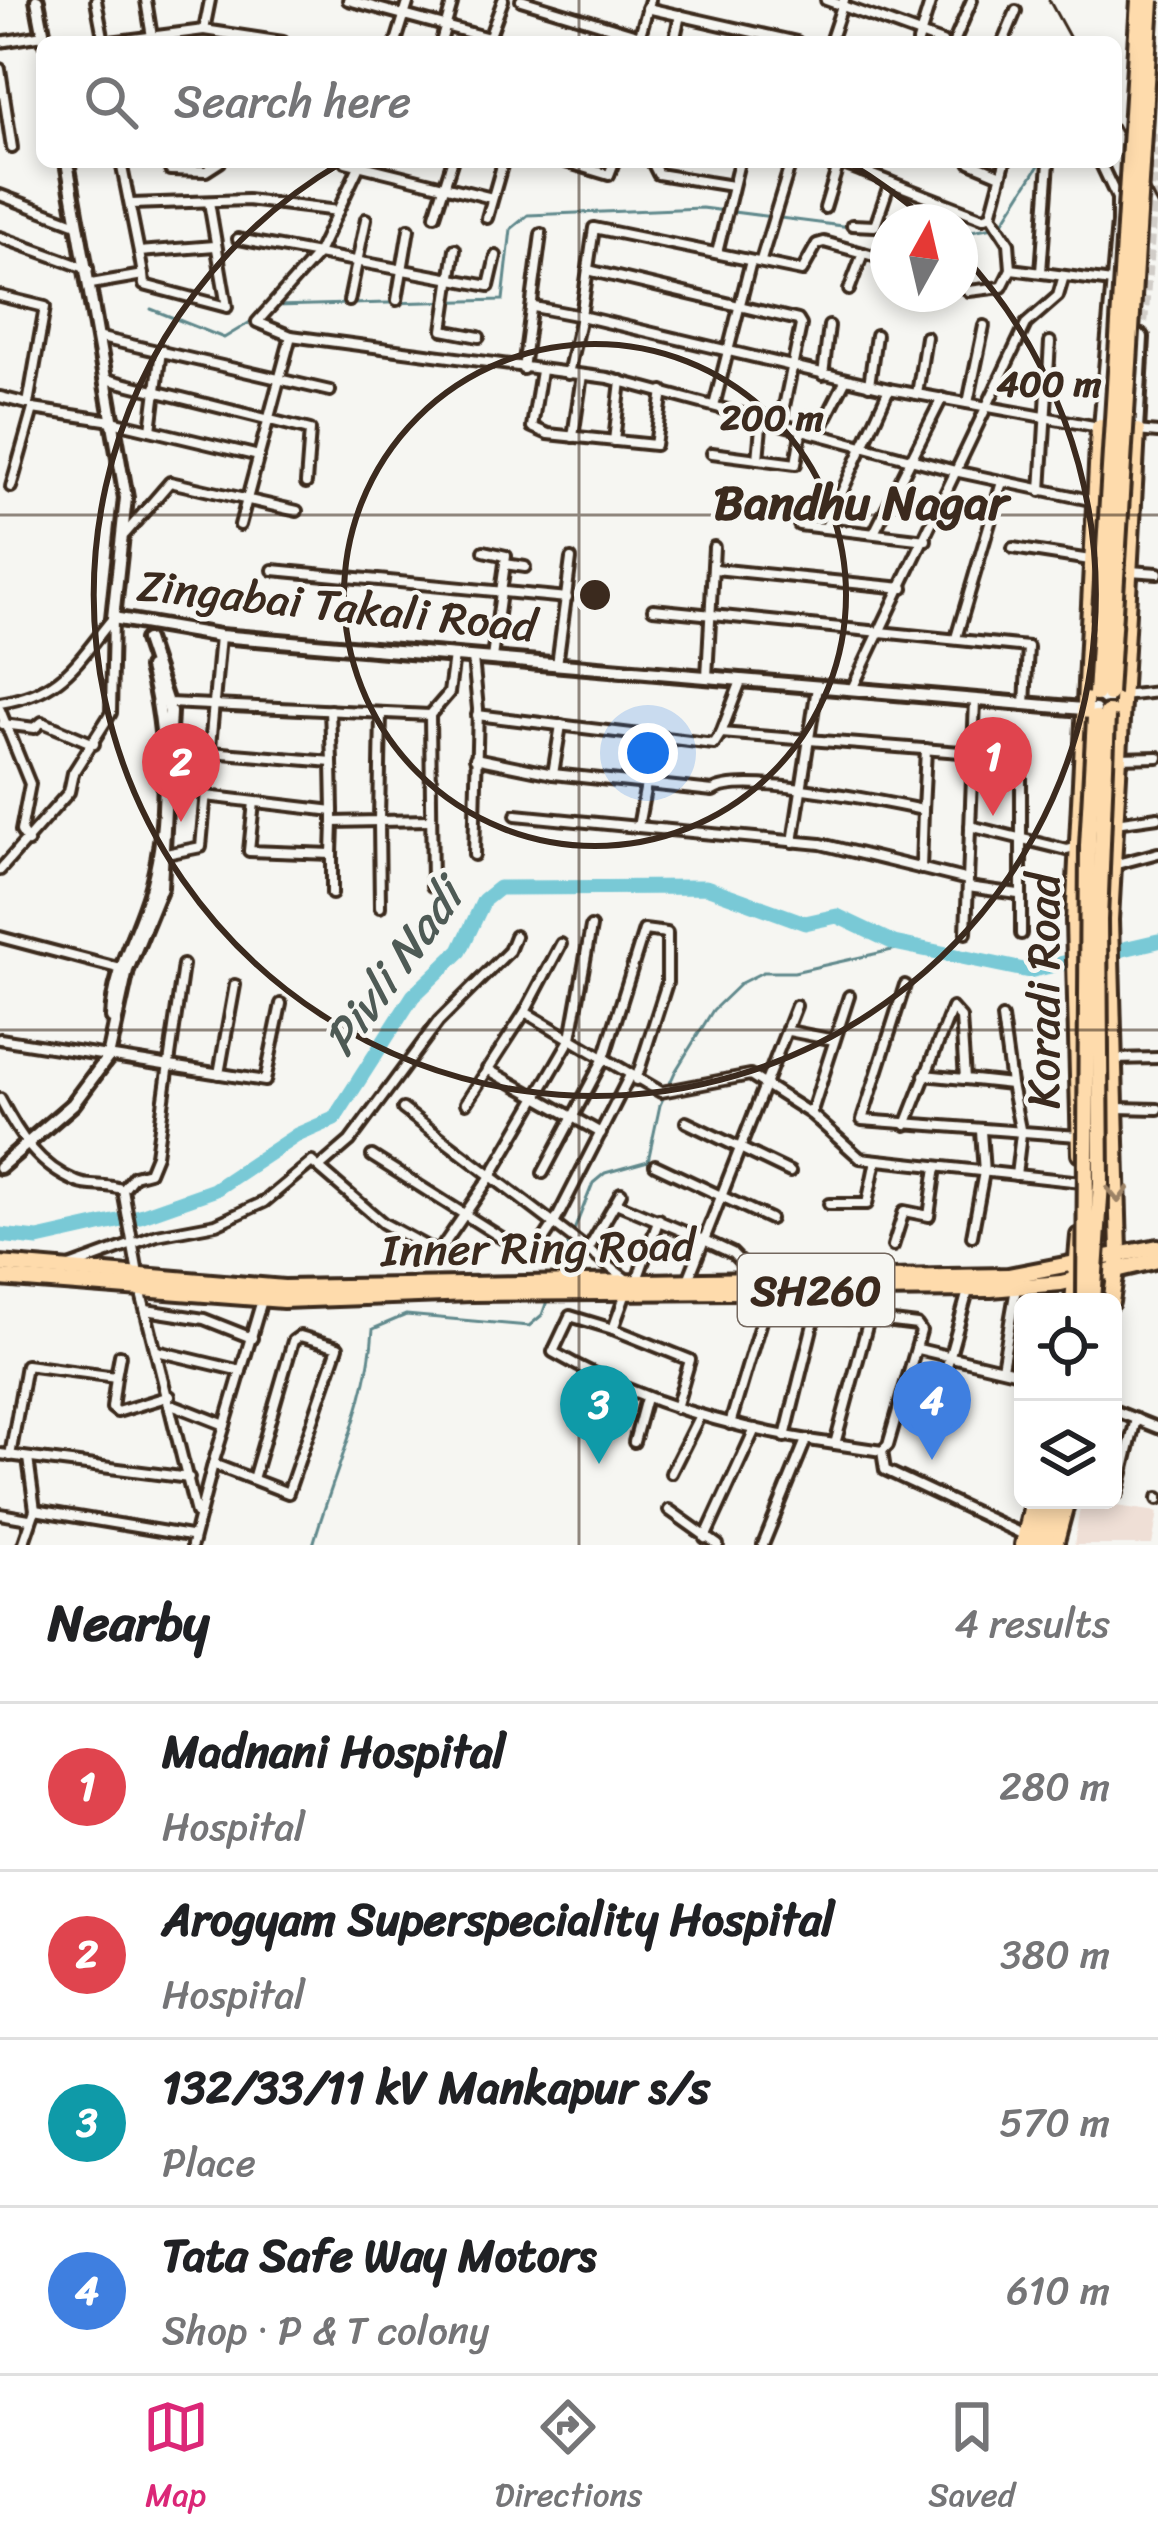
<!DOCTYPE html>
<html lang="en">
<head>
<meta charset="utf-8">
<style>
	body { margin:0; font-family:Sriracha,sans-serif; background:#f2f2f2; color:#202124 }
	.controls { position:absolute; right:36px; bottom:36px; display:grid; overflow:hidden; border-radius:18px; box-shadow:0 6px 18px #0003 }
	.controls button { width:108px; height:108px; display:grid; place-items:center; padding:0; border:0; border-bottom:3px solid #e0e0e0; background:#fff; color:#202124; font:60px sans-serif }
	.compass { position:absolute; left:870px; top:204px; width:108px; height:108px; border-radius:50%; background:#fff; box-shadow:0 6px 18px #0003; rotate:8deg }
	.you { position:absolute; left:648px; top:753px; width:42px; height:42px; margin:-30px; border:9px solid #fff; border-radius:50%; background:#1a73e8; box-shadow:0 0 0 18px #1a73e833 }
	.badge { display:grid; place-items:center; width:78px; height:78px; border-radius:50%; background:#db2777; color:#fff; font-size:39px; font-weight:700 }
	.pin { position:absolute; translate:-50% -99px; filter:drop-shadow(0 3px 6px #0008) }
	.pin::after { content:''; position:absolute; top:63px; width:42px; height:36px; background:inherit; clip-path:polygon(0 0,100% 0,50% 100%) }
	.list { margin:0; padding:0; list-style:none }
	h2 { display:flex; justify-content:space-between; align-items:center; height:156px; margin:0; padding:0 48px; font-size:51px }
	h2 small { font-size:39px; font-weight:400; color:#757577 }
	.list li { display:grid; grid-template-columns:78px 1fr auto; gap:36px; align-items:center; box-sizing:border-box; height:168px; padding:0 48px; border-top:3px solid #e0e0e0 }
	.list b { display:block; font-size:45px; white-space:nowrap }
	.list p { margin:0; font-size:39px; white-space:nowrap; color:#757577 }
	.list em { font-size:39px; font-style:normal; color:#757577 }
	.icon { flex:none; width:66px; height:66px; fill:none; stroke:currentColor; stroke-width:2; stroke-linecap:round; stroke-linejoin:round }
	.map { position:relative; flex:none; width:1158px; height:1545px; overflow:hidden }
	.search { position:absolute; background:#fff; box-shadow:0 6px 18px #0003; left:36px; right:36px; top:36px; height:132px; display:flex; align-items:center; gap:30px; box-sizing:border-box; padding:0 42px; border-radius:18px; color:#757577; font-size:45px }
	.sheet { height:828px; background:#fff }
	nav { display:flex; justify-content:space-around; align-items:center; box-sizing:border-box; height:168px; border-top:3px solid #e0e0e0; background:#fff; font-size:33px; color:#757577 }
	nav a { display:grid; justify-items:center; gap:6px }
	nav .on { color:#db2777 }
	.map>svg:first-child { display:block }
	.built { fill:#efdfd6 }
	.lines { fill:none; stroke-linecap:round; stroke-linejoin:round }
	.stream { stroke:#60898c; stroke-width:3 }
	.river { stroke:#79c9d6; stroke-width:15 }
	.tertiary-tunnel { stroke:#d1cdc8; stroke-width:10; stroke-dasharray:10 5; stroke-linecap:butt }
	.minor-casing { stroke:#3b2a1e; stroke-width:16 }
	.tertiary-casing { stroke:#3b2a1e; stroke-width:20 }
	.primary-casing { stroke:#3b2a1e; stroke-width:22 }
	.trunk-casing { stroke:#3b2a1e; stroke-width:22 }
	.minor { stroke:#f6f6f2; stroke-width:8 }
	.tertiary { stroke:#f6f6f2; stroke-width:10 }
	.primary { stroke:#fedbac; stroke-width:14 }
	.trunk { stroke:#fedbac; stroke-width:14 }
	.rail { stroke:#3b2a1e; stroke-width:3 }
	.trunk-bridge-casing { stroke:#3b2a1e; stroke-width:22; stroke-linecap:butt }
	.trunk-bridge { stroke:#fedbac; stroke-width:14 }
	.oneway { stroke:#9c8265 }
	.grid { fill:none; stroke:#3b2a1e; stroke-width:3; stroke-opacity:0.55 }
	.ring { fill:none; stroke:#3b2a1e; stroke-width:6 }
	.labels { text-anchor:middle; stroke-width:9; stroke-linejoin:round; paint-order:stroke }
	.shield { fill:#f6f6f2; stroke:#73675e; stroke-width:3 }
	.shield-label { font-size:42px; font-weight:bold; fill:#3b2a1e }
	.street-label { font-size:45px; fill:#3b2a1e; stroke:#f6f6f2 }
	.neighbourhood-label { font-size:48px; font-weight:bold; fill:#3b2a1e; stroke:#f6f6f2 }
	.water-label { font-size:48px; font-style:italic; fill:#4e5a55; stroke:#f6f6f2 }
	.centre { fill:#3b2a1e; stroke:#f6f6f2; stroke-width:6 }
	.ring-label { font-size:36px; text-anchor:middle; font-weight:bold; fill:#3b2a1e; stroke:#f6f6f2; stroke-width:9; stroke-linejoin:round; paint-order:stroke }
</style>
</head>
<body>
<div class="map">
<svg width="1158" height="1545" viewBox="0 0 1158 1545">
	<rect width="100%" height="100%" fill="#f6f6f2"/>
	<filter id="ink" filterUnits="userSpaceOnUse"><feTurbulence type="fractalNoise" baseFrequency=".00833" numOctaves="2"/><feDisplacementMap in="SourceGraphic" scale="24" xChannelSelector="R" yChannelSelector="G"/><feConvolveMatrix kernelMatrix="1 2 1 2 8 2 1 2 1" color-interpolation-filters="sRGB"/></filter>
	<g filter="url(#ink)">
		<!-- built -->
		<path class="built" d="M 1081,1501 L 1158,1512 L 1152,1545 L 1074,1545 Z"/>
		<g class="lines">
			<!-- stream -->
			<g class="stream">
				<path d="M 1002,224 L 1041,162"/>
				<path d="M 871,230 L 888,232"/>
				<path d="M 960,233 L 994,227"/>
				<path d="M 275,306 L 503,300 L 511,229 L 528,215 L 702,208 L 850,227"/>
				<path d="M 151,309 L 224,338 L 257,318"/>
				<path d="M 554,1280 L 593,1183 L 605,1173 L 648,1161 L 660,1105 L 675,1072 L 713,1010 L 741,983 L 763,972 L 794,972 L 910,946"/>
				<path d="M 313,1545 C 333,1475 369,1399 373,1329 L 406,1315 L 529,1326 L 542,1315 L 547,1301"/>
			</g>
			<!-- river -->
			<path class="river" d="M 0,1235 L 38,1239 L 140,1216 L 214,1190 L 297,1135 L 334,1119 L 413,996 L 460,951 L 484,900 L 499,888 L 706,887 L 805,923 L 837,916 L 894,943 L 1029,971 L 1158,941"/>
			<!-- tertiary-tunnel -->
			<path class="tertiary-tunnel" d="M 1142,337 L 1158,133"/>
			<!-- minor casing -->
			<g class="minor-casing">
				<g id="minor">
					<path d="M 96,0 L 104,42"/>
					<path d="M 146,0 L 152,37"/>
					<path d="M 348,0 L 504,42"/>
					<path d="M 521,0 L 640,36"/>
					<path d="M 826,0 L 942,42"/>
					<path d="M 647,8 L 797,42"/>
					<path d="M 204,30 L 283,42"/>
					<path d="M 488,41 L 503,0"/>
					<path d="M 0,42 L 43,35"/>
					<path d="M 110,42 L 204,30 L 210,0"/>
					<path d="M 396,42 L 409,0"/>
					<path d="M 441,42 L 453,0"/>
					<path d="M 638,42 L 650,0"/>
					<path d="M 674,42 L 680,15"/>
					<path d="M 830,42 L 844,0"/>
					<path d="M 918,42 L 931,0"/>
					<path d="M 954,42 L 972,0"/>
					<path d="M 1003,42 L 1016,11"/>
					<path d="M 0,69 L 12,148"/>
					<path d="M 121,162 L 139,252"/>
					<path d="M 169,162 L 170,170 L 206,171 L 220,162"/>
					<path d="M 346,162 L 492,198"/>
					<path d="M 566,162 L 609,175 L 614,162"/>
					<path d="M 652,162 L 658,174 L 732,186"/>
					<path d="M 838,162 L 862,171 L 866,162"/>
					<path d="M 970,162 L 1001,175"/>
					<path d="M 1005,162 L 991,215 L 1009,243 L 1011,269 L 1112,282"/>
					<path d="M 862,171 L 983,218 L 991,215"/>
					<path d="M 0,195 L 77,224"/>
					<path d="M 131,204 L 247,200 L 338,211"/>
					<path d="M 825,208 L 839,162"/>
					<path d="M 435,215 L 452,162"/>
					<path d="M 487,218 L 503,162"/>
					<path d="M 852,225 L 875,226 L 890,182"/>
					<path d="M 0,237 L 88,269"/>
					<path d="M 238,239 L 489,286 L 496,256"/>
					<path d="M 455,249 L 443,330 L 479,337"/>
					<path d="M 717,253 L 739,162"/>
					<path d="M 761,260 L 791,162"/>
					<path d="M 588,270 L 798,320 L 801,325 L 781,421"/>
					<path d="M 1041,272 L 1049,162"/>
					<path d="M 143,275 L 144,285 L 227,307 L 209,202"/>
					<path d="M 91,284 L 143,275 L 139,252 L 215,246"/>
					<path d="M 960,284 L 969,291 L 1002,287 L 1011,269"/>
					<path d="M 849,290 L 863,253"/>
					<path d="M 0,296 L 45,307 L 28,404 L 0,397"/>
					<path d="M 397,300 L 409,229"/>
					<path d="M 349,301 L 366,219"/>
					<path d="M 534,307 L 581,316 L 594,228 L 802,271 L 817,244 L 824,242 L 888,260"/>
					<path d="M 291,336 L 257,322 L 317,255 L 361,162"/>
					<path d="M 101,338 L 330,391"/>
					<path d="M 523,369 L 541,234"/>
					<path d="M 541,371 L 532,427 L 548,434 L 655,445 L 663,391"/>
					<path d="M 568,374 L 581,316 L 889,389"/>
					<path d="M 823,375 L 829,326"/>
					<path d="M 106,379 L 310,430 L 306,483"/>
					<path d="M 869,385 L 876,335"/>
					<path d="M 917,394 L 926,337"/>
					<path d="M 715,402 L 751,261"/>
					<path d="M 968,403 L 984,326"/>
					<path d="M 33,409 L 112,421 L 259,456"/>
					<path d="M 151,430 L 161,350"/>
					<path d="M 1137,431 L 1158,433"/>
					<path d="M 819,432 L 845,381"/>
					<path d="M 573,437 L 582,375"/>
					<path d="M 614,441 L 621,381"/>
					<path d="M 712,453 L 796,464 L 802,427"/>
					<path d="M 758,459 L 762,416"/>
					<path d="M 11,487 L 33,409"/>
					<path d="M 1041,491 L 1050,342"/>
					<path d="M 240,525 L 291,336 L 608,378 L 959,472 L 1095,501"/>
					<path d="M 799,525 L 926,540"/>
					<path d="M 826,527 L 889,389 L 1099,427 L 1117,223 L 1117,198 L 1100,162"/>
					<path d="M 875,531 L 942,398"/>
					<path d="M 125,534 L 170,482 L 297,511"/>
					<path d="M 1013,548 L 1090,560"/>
					<path d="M 484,551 L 506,556 L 492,658"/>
					<path d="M 505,564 L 525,567"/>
					<path d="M 715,569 L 903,588"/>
					<path d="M 273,570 L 567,598"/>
					<path d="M 1130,571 L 1158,573"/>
					<path d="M 653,609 L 1028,647 L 1025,705"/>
					<path d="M 956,638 L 1002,482"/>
					<path d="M 473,658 L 478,709 L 474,855"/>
					<path d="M 557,665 L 571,559"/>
					<path d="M 707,677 L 714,547"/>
					<path d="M 852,689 L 1026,324 L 1058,296 L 1063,279"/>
					<path d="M 1122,696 L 1158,692"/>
					<path d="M 0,703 C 64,692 75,664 113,618 L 111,713 L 73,773 L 69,792 L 0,870"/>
					<path d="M 168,703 L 430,715 L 449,693 L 454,656"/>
					<path d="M 0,710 L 30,784 L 21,831 L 28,842"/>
					<path d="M 430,715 L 432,886"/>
					<path d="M 477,715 L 714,744 L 721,733 L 973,753"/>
					<path d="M 3,724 L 35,728 L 42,722 L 94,744"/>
					<path d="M 721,733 L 741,681"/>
					<path d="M 655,736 L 638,827 L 821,844 L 968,880"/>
					<path d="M 973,751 L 1021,755 L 1021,934"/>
					<path d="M 210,752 L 332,762 L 330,710"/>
					<path d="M 475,758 L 553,774 L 713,791 C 740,772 884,802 923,810 L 921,869"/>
					<path d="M 1118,758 L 1158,757"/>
					<path d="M 553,774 L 561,725"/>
					<path d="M 206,796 L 333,811 L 332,762"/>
					<path d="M 254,802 L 249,851 L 332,854 L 333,822"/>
					<path d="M 923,810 L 926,749"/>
					<path d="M 333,811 L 333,822 L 379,821 L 381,713"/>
					<path d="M 516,815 L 638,827"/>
					<path d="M 1115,823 L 1158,817"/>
					<path d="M 970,826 L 1067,850 L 1078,847"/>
					<path d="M 793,842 L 817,687"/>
					<path d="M 166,854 L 201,847 L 220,636"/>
					<path d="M 1113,865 L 1158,853"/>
					<path d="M 968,887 L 1018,894"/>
					<path d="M 332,894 L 332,854"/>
					<path d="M 380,907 L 379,821 L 430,820"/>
					<path d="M 966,933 L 975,700"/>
					<path d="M 0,937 L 125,970"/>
					<path d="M 905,985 L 862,1120 L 1078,1136"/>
					<path d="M 525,1012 L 561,944"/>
					<path d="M 1002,1018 L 1011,1084"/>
					<path d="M 789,1031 L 834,1040"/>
					<path d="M 0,1039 L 265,1081 L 281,1004"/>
					<path d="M 1114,1059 L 1158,1058"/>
					<path d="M 487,1069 L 601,1133"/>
					<path d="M 219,1074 L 235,985"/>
					<path d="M 924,1075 L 964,1079"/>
					<path d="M 0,1099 C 18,1134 38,1166 77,1182 C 91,1188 108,1183 123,1190"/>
					<path d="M 466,1103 L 525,1012 L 661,1092 L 750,1075 L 811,1114 L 860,1158 L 1082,1182"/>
					<path d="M 1117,1108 L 1158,1109"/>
					<path d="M 403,1109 L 554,1224 L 629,1077"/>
					<path d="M 811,1114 L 849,996"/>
					<path d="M 686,1122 L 790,1172"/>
					<path d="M 906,1125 L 952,1008 L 961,1018 L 965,1079 L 1011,1084 L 1021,1134 L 1016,1175"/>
					<path d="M 372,1156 L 532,1257 L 554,1224 L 627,1280"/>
					<path d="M 655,1165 L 770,1219"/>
					<path d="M 321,1166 L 350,1141 L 438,1022 L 509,951 L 515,936"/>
					<path d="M 543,1173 L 604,1058 L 644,930 L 667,933 L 667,983 L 636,1080"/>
					<path d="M 616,1203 L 704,1240 L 688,1280"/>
					<path d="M 829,1204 L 867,1204 L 876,1160"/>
					<path d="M 972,1236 L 984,1172 L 981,1131"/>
					<path d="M 893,1246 L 904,1211 L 929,1216 L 936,1167"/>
					<path d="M 587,1252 L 621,1193"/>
					<path d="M 64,1269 L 157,1235 L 216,1224 L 264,1202 L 312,1162 L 383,1223 L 438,1253 L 491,1176 L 571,1038 L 591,927"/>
					<path d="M 138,1274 L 123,1190 L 134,1176 L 149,1172 L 156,1155 L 183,965"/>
					<path d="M 756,1278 L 732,1253 L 704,1240 L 796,1006"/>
					<path d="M 637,1280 L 659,1219"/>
					<path d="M 140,1289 L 196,1513"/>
					<path d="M 759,1290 L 764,1311 L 869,1319 L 835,1444 L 882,1451 L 885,1470 L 1024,1535"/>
					<path d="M 626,1293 L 613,1329 L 570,1316 L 553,1352 C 641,1403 735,1430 835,1444"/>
					<path d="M 146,1310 L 204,1319 L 252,1338"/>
					<path d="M 869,1319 L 917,1325 L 921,1331 L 888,1445 L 882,1451"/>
					<path d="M 613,1329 L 690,1360 L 676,1408"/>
					<path d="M 918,1349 L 1023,1374"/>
					<path d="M 157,1351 L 241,1371"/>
					<path d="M 1002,1368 L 1016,1288"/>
					<path d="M 116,1377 L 112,1408 L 117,1412 L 170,1396"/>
					<path d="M 938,1398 L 968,1291"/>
					<path d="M 174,1405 L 225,1425 L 213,1464"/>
					<path d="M 1113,1410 L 1158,1428"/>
					<path d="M 730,1424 L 764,1311"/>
					<path d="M 225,1425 L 262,1300"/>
					<path d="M 785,1437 L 815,1316"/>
					<path d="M 634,1442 L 646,1398"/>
					<path d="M 0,1454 L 189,1478"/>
					<path d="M 10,1456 L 26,1365 L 116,1377 L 120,1355"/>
					<path d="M 28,1458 L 35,1510"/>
					<path d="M 671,1473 L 699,1417"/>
					<path d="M 1118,1493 L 1136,1419"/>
					<path d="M 1158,1499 L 1158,1498"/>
					<path d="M 669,1510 L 718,1545"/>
					<path d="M 0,1514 L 29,1519"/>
					<path d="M 705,1538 L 755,1429"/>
					<path d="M 23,1545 L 35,1510 L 190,1536"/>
					<path d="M 192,1545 L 213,1464 L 288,1493 L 338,1347 L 300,1336 L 293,1341 L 253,1479"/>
					<path d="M 763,1545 L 806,1440"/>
				</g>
			</g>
			<!-- tertiary casing -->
			<g class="tertiary-casing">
				<g id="tertiary">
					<path d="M 37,0 L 45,42"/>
					<path d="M 67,162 L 126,498 L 113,618 L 220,636 L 1095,710"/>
					<path d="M 1137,431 L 1142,337"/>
					<path d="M 112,1018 C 114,968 141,930 153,883 C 170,818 168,732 150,668"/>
					<path d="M 0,1167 L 73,1104 L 108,1057 L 127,970 L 161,887 L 170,712 L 146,640"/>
				</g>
			</g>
			<!-- primary casing -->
			<g class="primary-casing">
				<g id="primary">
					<path d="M 1080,1154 L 1074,921 L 1099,427 L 1137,431 L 1110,920 L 1119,1252 L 1111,1302"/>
					<path d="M 1073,1302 L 1079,1236"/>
					<path d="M 1023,1545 L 1033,1500"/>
					<path d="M 1055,1545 L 1067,1500"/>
				</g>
			</g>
			<!-- trunk casing -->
			<g class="trunk-casing">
				<g id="trunk">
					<path d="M 1107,713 L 1121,714"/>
					<path d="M 0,1264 L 284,1288 L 1008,1276 L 1158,1247"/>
					<path d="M 0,1278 L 283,1300 L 471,1293 L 991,1289 L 1061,1283 L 1158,1260"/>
					<path d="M 1032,1545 L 1043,1500"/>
					<path d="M 1044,1545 L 1055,1500"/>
				</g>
			</g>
			<!-- minor -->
			<use href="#minor" class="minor"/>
			<!-- tertiary -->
			<use href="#tertiary" class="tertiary"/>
			<!-- primary -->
			<use href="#primary" class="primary"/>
			<!-- trunk -->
			<use href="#trunk" class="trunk"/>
			<!-- rail -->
			<g class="rail">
				<path d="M 1049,0 L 1072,42"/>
				<path d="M 1116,125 L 1158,207"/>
			</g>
			<!-- trunk-bridge casing -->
			<g class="trunk-bridge-casing">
				<g id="trunk-bridge">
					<path d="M 1096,694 L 1139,0"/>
					<path d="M 1109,694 L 1151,0"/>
					<path d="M 1085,1297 L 1088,846 L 1095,718"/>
					<path d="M 1093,1302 L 1101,1183 L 1099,920 L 1107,716"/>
				</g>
			</g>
			<!-- trunk-bridge -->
			<use href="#trunk-bridge" class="trunk-bridge"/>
		</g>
		<!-- one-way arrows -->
		<defs><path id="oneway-chevron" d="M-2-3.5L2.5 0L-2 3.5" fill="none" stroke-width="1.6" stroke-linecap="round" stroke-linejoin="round" transform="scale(3)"/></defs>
		<use class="oneway" href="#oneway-chevron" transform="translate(1118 1194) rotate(88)"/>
	</g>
	<!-- grid -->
	<path class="grid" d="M 579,0 L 579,42M 579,162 L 579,1545M 0,515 L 1158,515M 0,1030 L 1158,1030"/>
	<!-- distance rings -->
	<g class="ring">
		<circle cx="595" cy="595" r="251"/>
		<path d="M849 163A501 501 0 0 1 927 220M961 253A501 501 0 1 1 341 163"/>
	</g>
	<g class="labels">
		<!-- shield labels -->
		<rect class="shield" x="738" y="1254" width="156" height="72" rx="9"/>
		<g class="shield-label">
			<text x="816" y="1305">SH260</text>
		</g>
		<!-- street labels -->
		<g class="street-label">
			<text transform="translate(337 605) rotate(6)" y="16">Zingabai Takali Road</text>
			<text transform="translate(1043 991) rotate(-90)" y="16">Koradi Road</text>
			<text transform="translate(538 1247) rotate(-1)" y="16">Inner Ring Road</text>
		</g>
		<!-- neighbourhood labels -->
		<g class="neighbourhood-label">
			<text x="861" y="519">Bandhu Nagar</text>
		</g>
		<!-- water labels -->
		<g class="water-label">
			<text transform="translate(392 968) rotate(-54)" y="17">Pivli Nadi</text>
		</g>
	</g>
	<circle cx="595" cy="595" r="18" class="centre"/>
	<g class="ring-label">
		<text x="1049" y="396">400 m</text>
		<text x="772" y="430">200 m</text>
	</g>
</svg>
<div class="controls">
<button><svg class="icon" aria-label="locate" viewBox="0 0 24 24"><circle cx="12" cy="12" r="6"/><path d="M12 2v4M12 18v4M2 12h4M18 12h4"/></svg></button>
<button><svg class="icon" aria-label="layers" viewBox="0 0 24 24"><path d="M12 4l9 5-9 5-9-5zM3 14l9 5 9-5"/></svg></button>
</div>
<svg class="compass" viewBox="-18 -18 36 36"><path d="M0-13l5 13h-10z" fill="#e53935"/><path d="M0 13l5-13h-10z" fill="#757577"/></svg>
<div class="you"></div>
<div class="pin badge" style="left:993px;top:816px;background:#e0444e">1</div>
<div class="pin badge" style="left:181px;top:822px;background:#e0444e">2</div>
<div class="pin badge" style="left:599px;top:1464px;background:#0f9aa8">3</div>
<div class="pin badge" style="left:932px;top:1460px;background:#3f7fe0">4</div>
<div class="search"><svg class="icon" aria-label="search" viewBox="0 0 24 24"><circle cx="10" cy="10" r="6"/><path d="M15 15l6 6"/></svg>Search here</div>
</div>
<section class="sheet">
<h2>Nearby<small>4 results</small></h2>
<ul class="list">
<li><span class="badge" style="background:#e0444e">1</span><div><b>Madnani Hospital</b><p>Hospital</p></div><em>280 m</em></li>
<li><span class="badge" style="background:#e0444e">2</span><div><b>Arogyam Superspeciality Hospital</b><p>Hospital</p></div><em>380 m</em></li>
<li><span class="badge" style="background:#0f9aa8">3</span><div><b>132/33/11 kV Mankapur s/s</b><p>Place</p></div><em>570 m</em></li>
<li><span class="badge" style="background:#3f7fe0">4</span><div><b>Tata Safe Way Motors</b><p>Shop · P &amp; T colony</p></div><em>610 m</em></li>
</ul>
</section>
<nav>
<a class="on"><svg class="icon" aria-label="map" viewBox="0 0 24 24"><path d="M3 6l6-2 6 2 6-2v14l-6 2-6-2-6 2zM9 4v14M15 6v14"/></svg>Map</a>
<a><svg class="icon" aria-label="directions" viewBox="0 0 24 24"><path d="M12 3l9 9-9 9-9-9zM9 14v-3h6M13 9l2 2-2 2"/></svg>Directions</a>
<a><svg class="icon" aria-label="saved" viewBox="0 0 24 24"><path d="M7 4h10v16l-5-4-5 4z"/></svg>Saved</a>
</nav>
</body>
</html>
